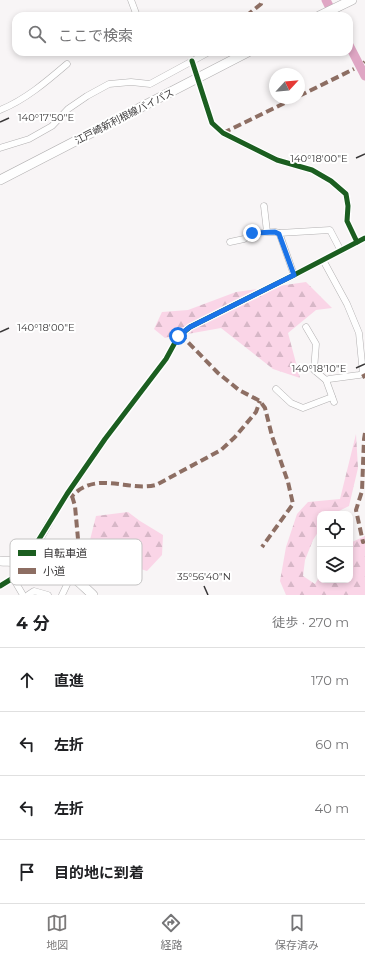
<!DOCTYPE html>
<html lang="ja">
<head>
<meta charset="utf-8">
<style>
	body { margin:0; font-family:Montserrat,"Noto Sans JP",sans-serif; background:#f2f2f2; color:#202124 }
	.controls { position:absolute; right:12px; bottom:12px; display:grid; overflow:hidden; border-radius:8px; box-shadow:0 2px 6px #0003 }
	.controls button { width:36px; height:36px; display:grid; place-items:center; padding:0; border:0; border-bottom:1px solid #e0e0e0; background:#fff; color:#202124; font:20px sans-serif }
	.compass { position:absolute; left:269px; top:68px; width:36px; height:36px; border-radius:50%; background:#fff; box-shadow:0 2px 6px #0003; rotate:64deg }
	.stop { position:absolute; width:12px; height:12px; margin:-9px; border:3px solid #1a73e8; border-radius:50%; background:#fff }
	.stop.end { background:#1a73e8; border-color:#fff; box-shadow:0 1px 4px #0008 }
	.list { margin:0; padding:0; list-style:none }
	h2 { display:flex; justify-content:space-between; align-items:center; height:52px; margin:0; padding:0 16px; font-size:17px }
	h2 small { font-size:13px; font-weight:400; color:#757577 }
	.list li { display:grid; grid-template-columns:26px 1fr auto; gap:12px; align-items:center; box-sizing:border-box; height:64px; padding:0 16px; border-top:1px solid #e0e0e0 }
	.list b { display:block; font-size:15px; white-space:nowrap }
	.list em { font-size:13px; font-style:normal; color:#757577 }
	.icon { flex:none; width:22px; height:22px; fill:none; stroke:currentColor; stroke-width:2; stroke-linecap:round; stroke-linejoin:round }
	.map { position:relative; flex:none; width:365px; height:595px; overflow:hidden }
	.search { position:absolute; background:#fff; box-shadow:0 2px 6px #0003; left:12px; right:12px; top:12px; height:44px; display:flex; align-items:center; gap:10px; box-sizing:border-box; padding:0 14px; border-radius:12px; color:#757577; font-size:15px }
	.sheet { height:308px; background:#fff }
	nav { display:flex; justify-content:space-around; align-items:center; box-sizing:border-box; height:56px; border-top:1px solid #e0e0e0; background:#fff; font-size:11px; color:#757577 }
	nav a { display:grid; justify-items:center; gap:2px }
	nav .on { color:#7c7a7a }
	.map>svg:first-child { display:block }
	.forest { fill:url(#forest-firs) }
	.lines { fill:none; stroke-linecap:round; stroke-linejoin:round }
	.river { stroke:#dfa6c4; stroke-width:9 }
	.minor-tunnel { stroke:#d2cfd0; stroke-width:6; stroke-dasharray:6 3; stroke-linecap:butt }
	.minor-casing { stroke:#b2b0b1; stroke-width:7 }
	.tertiary-casing { stroke:#b2b0b1; stroke-width:8 }
	.primary-casing { stroke:#b2b0b1; stroke-width:10 }
	.minor { stroke:#fefefe; stroke-width:6 }
	.tertiary { stroke:#fefefe; stroke-width:7 }
	.primary { stroke:#fefefe; stroke-width:9 }
	.quiet { stroke:#8d6e63; stroke-width:4; stroke-dasharray:8 4; stroke-linecap:butt }
	.cycleway-casing { stroke:#fff; stroke-width:8 }
	.cycleway { stroke:#1b5e20; stroke-width:5 }
	.route { stroke:#1a73e8; stroke-width:5 }
	.ticks { fill:none; stroke:#393738; stroke-width:1.5 }
	.labels { text-anchor:middle; stroke-width:4; stroke-linejoin:round; paint-order:stroke }
	.street-label { font-size:10px; fill:#393738; stroke:#fff }
	.key { fill:#fff; stroke:#c4c3c3; stroke-width:1 }
	.key-label { font-size:11px; fill:#393738 }
	.ticks-label { font-size:10px; text-anchor:middle; fill:#393738; stroke:#fff; stroke-width:4; stroke-linejoin:round; paint-order:stroke }
</style>
</head>
<body>
<div class="map">
<svg width="365" height="595" viewBox="0 0 365 595">
	<defs>
		<pattern id="forest-firs" width="22" height="20" patternUnits="userSpaceOnUse"><rect width="22" height="20" fill="#fad5e7"/><path d="M5 1l3.5 6h-7zM16 11l3.5 6h-7z" fill="#d7b7c7"/></pattern>
	</defs>
	<rect width="100%" height="100%" fill="#f8f5f6"/>
	<!-- forest -->
	<g class="forest">
		<path d="M 306,282 L 332,308 L 316,310 L 288,333 L 300,378 L 273,369 L 221,328 L 165,338 L 154,329 L 162,312 L 188,310 L 236,292 Z"/>
		<path d="M 356,434 L 358,468 L 349,506 L 333,514 L 320,514 L 320,529 L 313,540 L 305,560 L 303,576 L 315,584 L 320,576 L 320,580 L 350,580 L 350,543 L 365,536 L 365,595 L 286,595 L 280,581 L 286,547 L 297,514 L 308,502 L 340,499 Z"/>
		<path d="M 128,512 L 140,521 L 163,535 L 162,555 L 147,571 L 113,560 L 78,565 L 78,557 L 90,540 L 96,516 Z"/>
	</g>
	<g class="lines">
		<!-- river -->
		<g class="river">
			<path d="M 326,0 L 334,16"/>
			<path d="M 349,45 L 365,76"/>
		</g>
		<!-- minor-tunnel -->
		<path class="minor-tunnel" d="M 192,61 L 202,92"/>
		<!-- minor casing -->
		<g class="minor-casing">
			<g id="minor">
				<path d="M 131,0 L 137,16"/>
				<path d="M 204,16 L 215,16"/>
				<path d="M 202,92 L 212,123 L 223,133 L 277,160 L 312,170 L 331,181 L 346,194 L 348,206 L 347,221 L 357,242"/>
				<path d="M 0,110 C 25,100 46,82 67,64"/>
				<path d="M 0,148 L 29,139 L 52,126 L 68,109 L 87,96 L 109,84 L 131,82 L 150,84 L 209,52"/>
				<path d="M 264,206 L 267,232"/>
				<path d="M 279,233 L 330,230 L 341,251"/>
				<path d="M 230,242 L 244,239 L 252,233 L 275,232 L 279,233 L 281,238 L 294,275"/>
				<path d="M 323,260 L 347,304 L 359,333 L 363,374 L 359,375 L 329,379 L 326,380 L 334,402"/>
				<path d="M 306,327 L 316,344 L 314,370 L 326,380"/>
				<path d="M 276,389 L 291,403 L 303,408 L 332,397"/>
				<path d="M 49,523 L 67,494 L 105,439 L 166,359 L 178,337 L 190,327 L 294,275 L 365,238"/>
				<path d="M 13,578 L 23,595"/>
				<path d="M 0,586 L 13,578 L 26,563"/>
				<path d="M 28,595 L 34,591 L 48,595"/>
				<path d="M 62,595 L 71,576"/>
			</g>
		</g>
		<!-- tertiary casing -->
		<g class="tertiary-casing">
			<path id="tertiary" d="M 26,563 L 49,523"/>
		</g>
		<!-- primary casing -->
		<g class="primary-casing">
			<g id="primary">
				<path d="M 319,16 L 352,0"/>
				<path d="M 0,180 L 248,52"/>
				<path d="M 0,561 C 20,562 43,562 61,570 C 74,576 83,586 93,595"/>
			</g>
		</g>
		<!-- minor -->
		<use href="#minor" class="minor"/>
		<!-- tertiary -->
		<use href="#tertiary" class="tertiary"/>
		<!-- primary -->
		<use href="#primary" class="primary"/>
		<!-- quiet -->
		<g class="quiet">
			<path d="M 246,16 L 261,4 L 262,0"/>
			<path d="M 364,63 L 365,62"/>
			<path d="M 299,96 L 354,69"/>
			<path d="M 223,133 L 295,98"/>
			<path d="M 180,334 L 218,373 L 239,390 L 260,401 L 265,408 L 272,436 L 288,482 L 293,504 L 262,547"/>
			<path d="M 363,374 L 365,378"/>
			<path d="M 365,433 L 364,439 L 362,491 L 356,510 L 363,542 L 365,541"/>
			<path d="M 67,494 L 72,496 C 97,470 128,492 156,485 L 221,450 L 235,437 L 256,412 L 260,401"/>
			<path d="M 72,496 L 75,506 L 78,539"/>
		</g>
		<!-- cycleway casing -->
		<g class="cycleway-casing">
			<g id="cycleway">
				<path d="M 192,61 L 212,123 L 223,133 L 277,160 L 312,170 L 331,181 L 346,194 L 348,206 L 347,221 L 357,242"/>
				<path d="M 0,586 L 13,578 L 20,570 L 67,494 L 105,439 L 166,359 L 178,337 L 190,327 L 294,275 L 365,238"/>
			</g>
		</g>
		<!-- cycleway -->
		<use href="#cycleway" class="cycleway"/>
	</g>
	<g class="lines">
		<!-- route -->
		<path class="route" d="M 178,336 L 190,327 L 294,275 L 279,234 L 275,232 L 252,233"/>
	</g>
	<!-- ticks -->
	<path class="ticks" d="M 0,122 L 9,118M 356,158 L 365,154M 0,332 L 9,328M 356,368 L 365,364M 204,586 L 208,595"/>
	<g class="labels">
		<!-- street labels -->
		<g class="street-label">
			<text transform="translate(124 116) rotate(-27)" y="4">江戸崎新利根線バイパス</text>
		</g>
	</g>
	<!-- legend -->
	<rect x="10" y="539" width="132" height="46" rx="6" class="key"/>
	<rect x="18" y="550" width="18" height="6" fill="#1b5e20"/>
	<rect x="18" y="568" width="18" height="6" fill="#8d6e63"/>
	<g class="key-label">
		<text x="43" y="557">自転車道</text>
		<text x="43" y="575">小道</text>
	</g>
	<g class="ticks-label">
		<text x="46" y="121">140°17'50"E</text>
		<text x="319" y="162">140°18'00"E</text>
		<text x="46" y="331">140°18'00"E</text>
		<text x="319" y="372">140°18'10"E</text>
		<text x="204" y="580">35°56'40"N</text>
	</g>
</svg>
<div class="controls">
<button><svg class="icon" aria-label="locate" viewBox="0 0 24 24"><circle cx="12" cy="12" r="6"/><path d="M12 2v4M12 18v4M2 12h4M18 12h4"/></svg></button>
<button><svg class="icon" aria-label="layers" viewBox="0 0 24 24"><path d="M12 4l9 5-9 5-9-5zM3 14l9 5 9-5"/></svg></button>
</div>
<svg class="compass" viewBox="-18 -18 36 36"><path d="M0-13l5 13h-10z" fill="#e53935"/><path d="M0 13l5-13h-10z" fill="#757577"/></svg>
<div class="stop" style="left:178px;top:336px"></div>
<div class="stop end" style="left:252px;top:233px"></div>
<div class="search"><svg class="icon" aria-label="search" viewBox="0 0 24 24"><circle cx="10" cy="10" r="6"/><path d="M15 15l6 6"/></svg>ここで検索</div>
</div>
<section class="sheet">
<h2>4 分<small>徒歩 · 270 m</small></h2>
<ul class="list">
<li><svg class="icon" aria-label="ahead" viewBox="0 0 24 24"><path d="M12 20V5M6 11l6-6 6 6"/></svg><div><b>直進</b></div><em>170 m</em></li>
<li><svg class="icon" aria-label="left" viewBox="0 0 24 24"><path d="M17 20v-9H6M10 6l-5 5 5 5"/></svg><div><b>左折</b></div><em>60 m</em></li>
<li><svg class="icon" aria-label="left" viewBox="0 0 24 24"><path d="M17 20v-9H6M10 6l-5 5 5 5"/></svg><div><b>左折</b></div><em>40 m</em></li>
<li><svg class="icon" aria-label="arrive" viewBox="0 0 24 24"><path d="M6 21V4h12l-3 4 3 4H6"/></svg><div><b>目的地に到着</b></div></li>
</ul>
</section>
<nav>
<a class="on"><svg class="icon" aria-label="map" viewBox="0 0 24 24"><path d="M3 6l6-2 6 2 6-2v14l-6 2-6-2-6 2zM9 4v14M15 6v14"/></svg>地図</a>
<a><svg class="icon" aria-label="directions" viewBox="0 0 24 24"><path d="M12 3l9 9-9 9-9-9zM9 14v-3h6M13 9l2 2-2 2"/></svg>経路</a>
<a><svg class="icon" aria-label="saved" viewBox="0 0 24 24"><path d="M7 4h10v16l-5-4-5 4z"/></svg>保存済み</a>
</nav>
</body>
</html>
